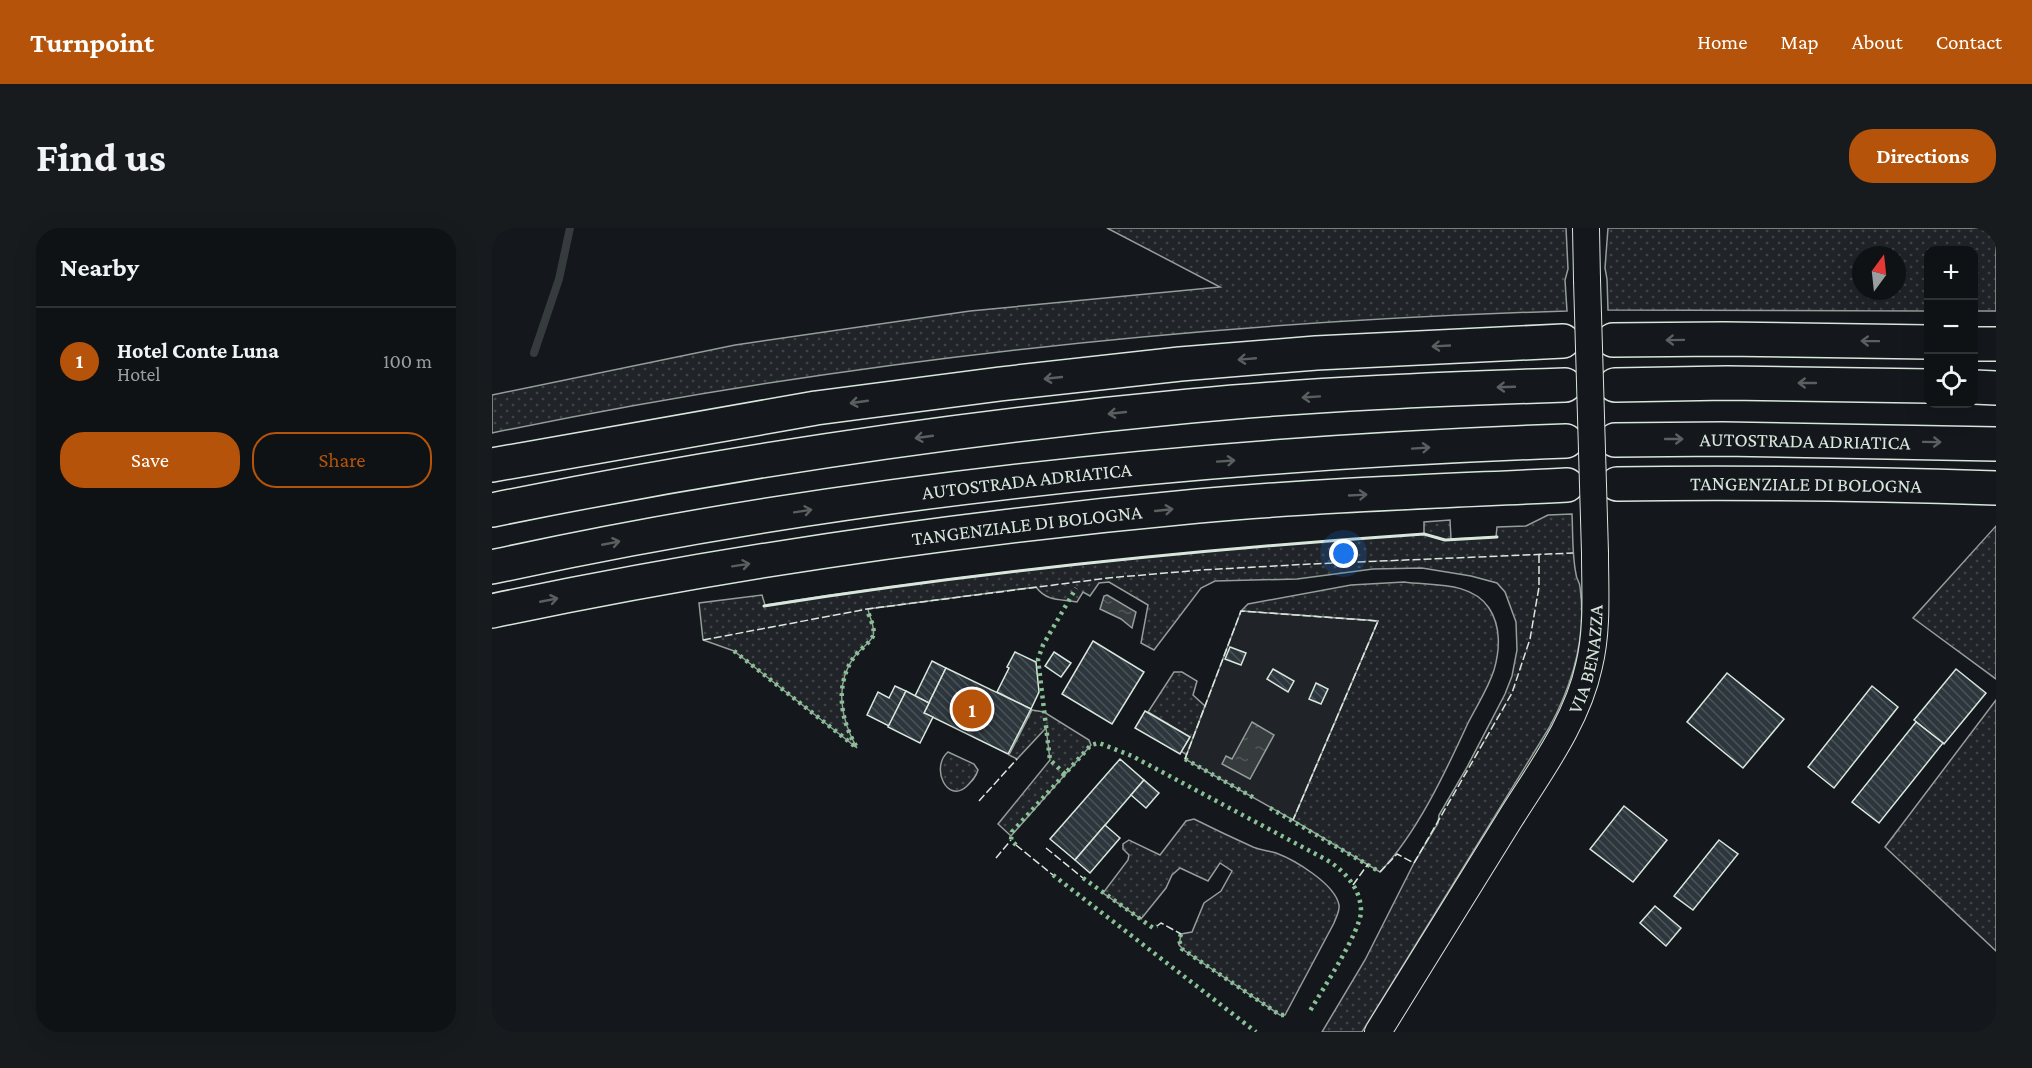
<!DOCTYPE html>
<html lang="en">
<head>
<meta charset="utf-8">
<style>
	body { margin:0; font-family:"Crimson Pro",serif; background:#181b1e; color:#f1f3f6 }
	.controls { position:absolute; right:18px; top:18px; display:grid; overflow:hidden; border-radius:12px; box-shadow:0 6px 24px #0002 }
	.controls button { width:54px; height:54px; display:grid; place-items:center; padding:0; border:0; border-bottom:2px solid #2f3234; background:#0f1215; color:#f1f3f6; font:30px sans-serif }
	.compass { position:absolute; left:1360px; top:18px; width:54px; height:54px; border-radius:50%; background:#0f1215; box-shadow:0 6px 24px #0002; rotate:15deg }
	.you { position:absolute; left:852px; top:326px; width:21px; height:21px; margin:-15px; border:4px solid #fff; border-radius:50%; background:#1a73e8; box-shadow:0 0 0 9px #1a73e833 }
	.badge { display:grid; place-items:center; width:39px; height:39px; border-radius:50%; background:#b45309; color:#fff; font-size:20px; font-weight:700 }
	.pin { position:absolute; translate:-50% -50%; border:3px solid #fff; box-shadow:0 2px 6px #0006 }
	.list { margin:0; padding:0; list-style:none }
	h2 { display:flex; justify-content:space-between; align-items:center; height:78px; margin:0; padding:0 24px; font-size:26px }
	h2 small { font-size:20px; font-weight:400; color:#9b9ea0 }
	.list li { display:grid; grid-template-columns:39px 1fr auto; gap:18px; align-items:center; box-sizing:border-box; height:108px; padding:0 24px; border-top:2px solid #2f3234 }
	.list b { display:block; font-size:22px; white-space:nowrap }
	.list p { margin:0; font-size:20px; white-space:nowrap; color:#9b9ea0 }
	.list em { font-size:20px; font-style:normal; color:#9b9ea0 }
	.actions { display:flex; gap:12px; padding:18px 24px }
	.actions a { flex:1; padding:14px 0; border:2px solid #b45309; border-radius:24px; text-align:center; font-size:21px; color:#b45309 }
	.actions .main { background:#b45309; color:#fff }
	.icon { flex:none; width:33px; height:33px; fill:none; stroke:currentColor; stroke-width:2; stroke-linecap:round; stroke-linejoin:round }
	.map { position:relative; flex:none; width:1504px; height:804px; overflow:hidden; border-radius:24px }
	header { display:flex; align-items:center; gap:36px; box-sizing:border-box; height:84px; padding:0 30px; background:#b45309; color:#fff }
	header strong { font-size:28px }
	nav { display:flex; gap:33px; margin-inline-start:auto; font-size:21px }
	.intro { display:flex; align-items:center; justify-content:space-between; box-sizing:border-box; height:144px; padding:0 36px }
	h1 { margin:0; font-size:42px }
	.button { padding:15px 27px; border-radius:24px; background:#b45309; color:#fff; font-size:21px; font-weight:700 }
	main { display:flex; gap:36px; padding:0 36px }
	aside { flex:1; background:#0f1215; border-radius:24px; box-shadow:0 6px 24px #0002 }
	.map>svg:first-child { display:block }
	.grass { fill:url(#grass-dots); stroke:#939e99; stroke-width:1.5; fill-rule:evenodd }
	.garden { fill:#202428; stroke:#939e99; stroke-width:1.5 }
	.water { fill:url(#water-ripples); stroke:#939e99; stroke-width:1.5 }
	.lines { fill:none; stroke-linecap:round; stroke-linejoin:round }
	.stream { stroke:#363b3e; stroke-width:8 }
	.building { fill:url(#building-back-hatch); stroke:#d8e6dc; stroke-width:1.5 }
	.minor-casing { stroke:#d8e6dc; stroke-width:28 }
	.motorway-casing { stroke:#d8e6dc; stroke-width:36 }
	.minor { stroke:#14181c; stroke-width:26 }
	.motorway { stroke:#14181c; stroke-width:33 }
	.minor-bridge-casing { stroke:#d8e6dc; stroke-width:28; stroke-linecap:butt }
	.minor-bridge { stroke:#14181c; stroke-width:26 }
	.hedge { stroke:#8ac095; stroke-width:4.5; stroke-dasharray:3 4.5; stroke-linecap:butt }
	.fence { stroke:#d8e6dc; stroke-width:1.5; stroke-dasharray:8 3; stroke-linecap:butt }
	.wall { stroke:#d8e6dc; stroke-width:3 }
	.oneway { stroke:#59605f }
	.labels { text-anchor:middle; stroke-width:4.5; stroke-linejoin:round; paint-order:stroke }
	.street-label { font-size:20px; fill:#d8e6dc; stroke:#14181c }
</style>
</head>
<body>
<header>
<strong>Turnpoint</strong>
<nav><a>Home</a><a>Map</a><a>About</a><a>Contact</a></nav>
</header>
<div class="intro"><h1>Find us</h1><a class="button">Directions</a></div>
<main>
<aside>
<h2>Nearby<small></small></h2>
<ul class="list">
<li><span class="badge">1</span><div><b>Hotel Conte Luna</b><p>Hotel</p></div><em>100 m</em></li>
</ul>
<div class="actions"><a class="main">Save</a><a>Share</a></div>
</aside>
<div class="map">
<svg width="1504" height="804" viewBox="0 0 1504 804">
	<defs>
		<pattern id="grass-dots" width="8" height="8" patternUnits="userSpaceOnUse" patternTransform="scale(1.5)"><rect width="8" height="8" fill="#202428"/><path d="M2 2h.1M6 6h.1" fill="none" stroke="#404447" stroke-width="1.8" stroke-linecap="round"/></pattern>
		<pattern id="water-ripples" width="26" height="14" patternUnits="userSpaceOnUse" patternTransform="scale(1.5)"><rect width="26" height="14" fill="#363b3e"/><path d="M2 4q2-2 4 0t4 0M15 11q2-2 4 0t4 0" fill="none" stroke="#525759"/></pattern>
		<pattern id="building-back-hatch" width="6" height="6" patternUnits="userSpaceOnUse" patternTransform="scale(1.5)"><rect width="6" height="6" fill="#2c363c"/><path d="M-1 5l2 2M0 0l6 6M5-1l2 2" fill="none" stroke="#4a5358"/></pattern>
	</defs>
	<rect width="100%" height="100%" fill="#14181c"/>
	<!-- grass -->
	<g class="grass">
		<path d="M 615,0 L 1074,0 L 1076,41 L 1073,52 L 1075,83 C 715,94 353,132 0,205 L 0,167 L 243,117 L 478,83 L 728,59 Z"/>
		<path d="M 1116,0 L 1504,0 L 1504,83 L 1482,83 L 1482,22 L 1436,22 L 1436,83 L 1116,82 L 1115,51 L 1113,40 ZM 1369,27 L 1405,27 L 1405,63 L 1369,63 Z"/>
		<path d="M 1080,286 C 1081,306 1080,327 1084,346 C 1084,351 1088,354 1088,359 C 1095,409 1081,456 1057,500 L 870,804 L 830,804 L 873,732 L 922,635 L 946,595 L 947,587 L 974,541 L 1013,466 L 1020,448 L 1025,422 L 1024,394 L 1013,364 L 1005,355 L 979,348 L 930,340 L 881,341 L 805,351 L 723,353 L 709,360 L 662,422 L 649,415 L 656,377 L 617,354 L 607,355 L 598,368 L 591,364 L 585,374 C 569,371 555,374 544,359 L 376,381 C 377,388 384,401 381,408 C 378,415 367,422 362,429 C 342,457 349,492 365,520 L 242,423 L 211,412 L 207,375 L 270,367 L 273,377 C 492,343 711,321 932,306 L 932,294 L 958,292 L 959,311 L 1004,309 L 1005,299 L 1034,298 L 1056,287 Z"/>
		<path d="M 1504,298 L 1504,451 L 1421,390 Z"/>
		<path d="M 912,354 C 940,358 979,353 997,380 C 1009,398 1008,422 1002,442 C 996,461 985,477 976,495 C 953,545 925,605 888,644 L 801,592 L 886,393 L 749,383 L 756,376 L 859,357 Z"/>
		<path d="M 682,444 L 690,444 L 705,453 L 701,467 L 713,478 L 695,527 L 689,523 L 698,509 L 656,484 Z"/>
		<path d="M 1504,472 L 1504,723 L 1393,619 Z"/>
		<path d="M 540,482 L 552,484 L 597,512 L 599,517 L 519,608 L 506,596 L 558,532 L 554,500 L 525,531 L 517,527 Z"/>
		<path d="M 456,524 L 482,536 L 486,542 C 484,549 480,553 475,558 C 455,577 438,539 456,524 Z"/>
		<path d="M 702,591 C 722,601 741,610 761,619 C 769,622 777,623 784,625 C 803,632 843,656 847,677 C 848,683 844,689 842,695 L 793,787 L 788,787 L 693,723 L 687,717 L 689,706 L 700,704 L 712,675 L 729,663 L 740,643 L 728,635 L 716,653 L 688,640 L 680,647 L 674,660 L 649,691 L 611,665 L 636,632 L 637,627 L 631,621 L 631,616 L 637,612 L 668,627 L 694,593 Z"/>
	</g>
	<!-- garden -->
	<path class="garden" d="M 749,383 L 886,393 L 801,592 L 693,531 Z"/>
	<!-- water -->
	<g class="water">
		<path d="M 615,367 L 644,384 L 640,400 L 629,391 L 608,381 L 612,368 Z"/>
		<path d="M 760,494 L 782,507 L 758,551 L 730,536 L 734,528 L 740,531 Z"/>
	</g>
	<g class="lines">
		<!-- stream -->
		<path class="stream" d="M 42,125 L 67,51 L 78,0"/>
	</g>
	<!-- building -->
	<g class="building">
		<path d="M 601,413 L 652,444 L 620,496 L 570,466 Z"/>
		<path d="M 738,419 L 754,425 L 749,437 L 733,431 Z"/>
		<path d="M 523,424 L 544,434 L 547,464 L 539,481 L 505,464 L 517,440 L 515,439 Z"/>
		<path d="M 562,424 L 579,435 L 569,449 L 553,438 Z"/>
		<path d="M 440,433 L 454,440 L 437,475 L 423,468 Z"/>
		<path d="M 454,440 L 539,481 L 516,526 L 432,485 Z"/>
		<path d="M 781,441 L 802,453 L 796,464 L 775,451 Z"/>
		<path d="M 1464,441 L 1494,465 L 1452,516 L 1422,492 Z"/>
		<path d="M 1235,445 L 1292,491 L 1251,540 L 1195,494 Z"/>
		<path d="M 824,455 L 836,461 L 829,476 L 817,471 Z"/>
		<path d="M 403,458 L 414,463 L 397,498 L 375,487 L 386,464 L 397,470 Z"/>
		<path d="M 1380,458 L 1406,479 L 1342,560 L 1316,539 Z"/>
		<path d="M 414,463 L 437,475 L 432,485 L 441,489 L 428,515 L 396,499 Z"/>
		<path d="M 653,483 L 698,509 L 688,526 L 643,500 Z"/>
		<path d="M 1424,494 L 1451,515 L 1387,595 L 1360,574 Z"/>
		<path d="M 628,531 L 652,552 L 583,632 L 558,611 Z"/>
		<path d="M 652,552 L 667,565 L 654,580 L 639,567 Z"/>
		<path d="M 1132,578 L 1175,612 L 1141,654 L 1098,621 Z"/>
		<path d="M 613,597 L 628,610 L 598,645 L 583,632 Z"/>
		<path d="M 1227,612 L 1246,626 L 1201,682 L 1182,668 Z"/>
		<path d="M 1163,678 L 1189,700 L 1174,718 L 1148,695 Z"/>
	</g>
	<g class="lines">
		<!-- minor casing -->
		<g class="minor-casing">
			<g id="minor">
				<path d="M 1094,0 L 1095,52"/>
				<path id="s1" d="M 886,804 C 930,733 974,662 1018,591 C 1048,543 1085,494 1097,438 C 1106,401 1103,362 1103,325"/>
			</g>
		</g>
		<!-- motorway casing -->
		<g class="motorway-casing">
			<g id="motorway">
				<path d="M 1121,112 L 1231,111 L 1436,114"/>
				<path d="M 1482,116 L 1504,116"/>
				<path d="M 1123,157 L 1235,155 L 1436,158"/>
				<path d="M 1482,159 L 1504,160"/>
				<path id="s2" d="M 1123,212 L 1231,211 L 1504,216"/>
				<path d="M 0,237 L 324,180 L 508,156 L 688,136 L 824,125 L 1071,113"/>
				<path id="s3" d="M 1125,256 C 1251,254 1377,256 1504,260"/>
				<path d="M 0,282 C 231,235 464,200 698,178 C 823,166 948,161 1073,157"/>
				<path id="s4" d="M 0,339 C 351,262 715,226 1074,213"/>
				<path id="s5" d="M 0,383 C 232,334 469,300 706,278 C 829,267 952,263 1075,257"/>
			</g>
		</g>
		<!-- minor -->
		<use href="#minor" class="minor"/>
		<!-- motorway -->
		<use href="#motorway" class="motorway"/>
		<!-- minor-bridge casing -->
		<g class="minor-bridge-casing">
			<path id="minor-bridge" d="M 1095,52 L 1103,325"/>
		</g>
		<!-- minor-bridge -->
		<use href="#minor-bridge" class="minor-bridge"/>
		<!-- hedge -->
		<g class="hedge">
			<path d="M 242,423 L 365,520"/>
			<path d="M 364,518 C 348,491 343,456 362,429 C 367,422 377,416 381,408 C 384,402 377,388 375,381"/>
			<path d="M 693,531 L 764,571"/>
			<path d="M 573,546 L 558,532 L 546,431 L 551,417 L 584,360"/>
			<path d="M 778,580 L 888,644"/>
			<path d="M 524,617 L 519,612 L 520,604 L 599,517 L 607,515 L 640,528 L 833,631 C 851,641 869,660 869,683 C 869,703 830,762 818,783"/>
			<path d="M 561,647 L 764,804"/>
			<path d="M 591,650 L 661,700 L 665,698"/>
			<path d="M 689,706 L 687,712 L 690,721 L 788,787 L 793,787"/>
		</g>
		<!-- fence -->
		<g class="fence">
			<path d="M 211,412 L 375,381 L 616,350 L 709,342 L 819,336 L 1081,325"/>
			<path d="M 693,531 L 749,383 L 886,393 L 801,592"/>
			<path d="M 487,573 L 525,531"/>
			<path d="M 524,617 L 561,647"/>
			<path d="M 554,620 L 591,650"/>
			<path d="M 504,630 L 519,612"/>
			<path d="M 888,644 L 905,626 L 922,635 L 1020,465 L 1038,411 L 1047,359 L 1047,326"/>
			<path d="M 861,657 L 876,636"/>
			<path d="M 665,698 L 669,695 L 689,706"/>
		</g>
		<!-- wall -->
		<path class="wall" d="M 272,378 C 491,343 711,321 932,306 L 953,312 L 1005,309"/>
	</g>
	<!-- one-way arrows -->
	<defs><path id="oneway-shaft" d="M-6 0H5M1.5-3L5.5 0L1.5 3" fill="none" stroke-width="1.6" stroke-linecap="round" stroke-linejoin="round" transform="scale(1.5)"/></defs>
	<g class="oneway">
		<use href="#oneway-shaft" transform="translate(1183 112) rotate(179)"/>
		<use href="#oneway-shaft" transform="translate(1378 113) rotate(-179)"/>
		<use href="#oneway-shaft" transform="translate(949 118) rotate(177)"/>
		<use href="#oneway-shaft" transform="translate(755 131) rotate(175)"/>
		<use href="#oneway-shaft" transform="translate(561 150) rotate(174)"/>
		<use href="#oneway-shaft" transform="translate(1315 155) rotate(-180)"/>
		<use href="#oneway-shaft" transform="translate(1014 159) rotate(178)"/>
		<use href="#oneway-shaft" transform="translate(819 169) rotate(176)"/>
		<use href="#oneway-shaft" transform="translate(367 174) rotate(172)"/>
		<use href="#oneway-shaft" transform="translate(625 185) rotate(174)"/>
		<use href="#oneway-shaft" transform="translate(432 209) rotate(172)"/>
		<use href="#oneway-shaft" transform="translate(1182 211)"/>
		<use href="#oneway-shaft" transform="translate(1440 214) rotate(1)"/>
		<use href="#oneway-shaft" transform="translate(929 220) rotate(-4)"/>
		<use href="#oneway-shaft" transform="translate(734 233) rotate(-4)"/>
		<use href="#oneway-shaft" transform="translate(866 267) rotate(-3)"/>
		<use href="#oneway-shaft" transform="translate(672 282) rotate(-6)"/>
		<use href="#oneway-shaft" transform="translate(311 283) rotate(-9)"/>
		<use href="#oneway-shaft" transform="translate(119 315) rotate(-11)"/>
		<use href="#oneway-shaft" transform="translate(249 337) rotate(-9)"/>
		<use href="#oneway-shaft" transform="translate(57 372) rotate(-11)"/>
	</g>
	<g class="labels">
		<!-- street labels -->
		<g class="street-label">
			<text dy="7" stroke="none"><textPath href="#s2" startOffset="190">AUTOSTRADA ADRIATICA</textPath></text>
			<text dy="7" stroke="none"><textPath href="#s4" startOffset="542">AUTOSTRADA ADRIATICA</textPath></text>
			<text dy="7" stroke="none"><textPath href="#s3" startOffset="189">TANGENZIALE DI BOLOGNA</textPath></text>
			<text dy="7" stroke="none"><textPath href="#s5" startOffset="542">TANGENZIALE DI BOLOGNA</textPath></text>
			<text dy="7" stroke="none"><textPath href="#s1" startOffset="430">VIA BENAZZA</textPath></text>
		</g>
	</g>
</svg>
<div class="controls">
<button>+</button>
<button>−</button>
<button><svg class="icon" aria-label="locate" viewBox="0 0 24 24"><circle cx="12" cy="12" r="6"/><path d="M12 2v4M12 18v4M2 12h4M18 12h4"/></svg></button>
</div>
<svg class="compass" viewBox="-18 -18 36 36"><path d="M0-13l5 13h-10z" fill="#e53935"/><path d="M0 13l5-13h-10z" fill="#9b9ea0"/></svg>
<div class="you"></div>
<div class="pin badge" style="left:480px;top:481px">1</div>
</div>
</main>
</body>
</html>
